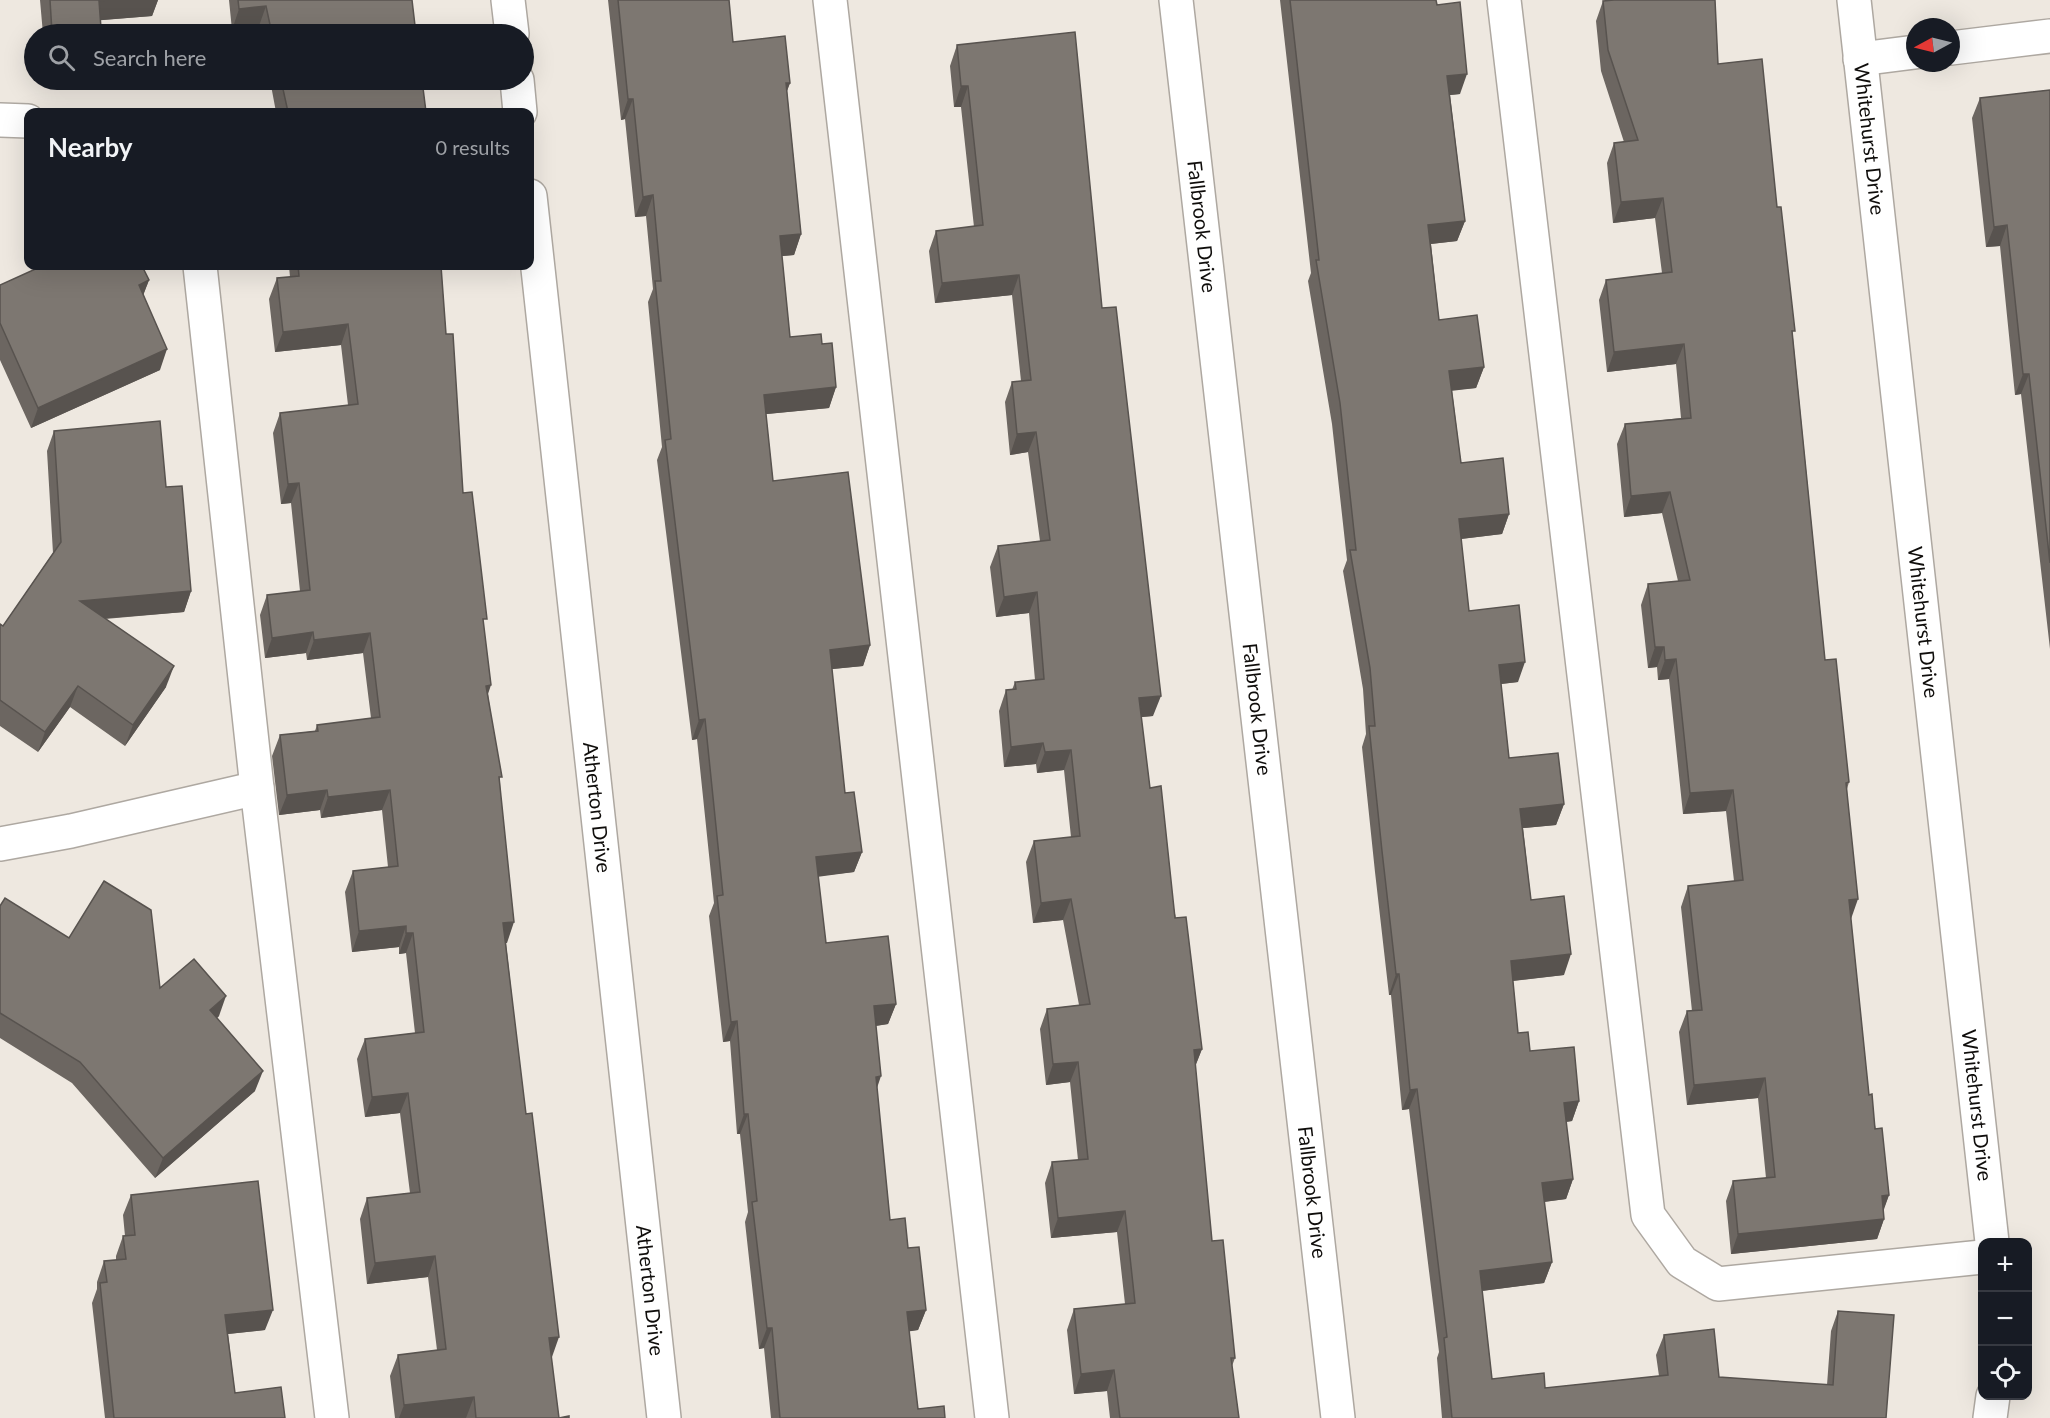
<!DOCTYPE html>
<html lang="en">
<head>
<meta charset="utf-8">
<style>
	body { margin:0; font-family:Lato,sans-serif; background:#242831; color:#f1f3f6 }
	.controls { position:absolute; right:18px; bottom:18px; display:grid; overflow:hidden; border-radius:12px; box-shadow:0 6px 24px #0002 }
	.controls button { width:54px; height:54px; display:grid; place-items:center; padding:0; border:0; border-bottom:2px solid #363941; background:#171b24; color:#f1f3f6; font:30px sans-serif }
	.compass { position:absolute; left:1906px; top:18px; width:54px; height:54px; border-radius:50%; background:#171b24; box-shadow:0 6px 24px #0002; rotate:263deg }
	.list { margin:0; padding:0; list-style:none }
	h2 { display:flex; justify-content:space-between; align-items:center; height:78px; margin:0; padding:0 24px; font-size:26px }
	h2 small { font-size:20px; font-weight:400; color:#9ea1a6 }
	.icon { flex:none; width:33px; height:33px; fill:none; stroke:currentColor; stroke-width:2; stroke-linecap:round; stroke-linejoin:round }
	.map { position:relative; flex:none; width:2050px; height:1418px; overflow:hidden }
	.search { position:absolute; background:#171b24; box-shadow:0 6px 24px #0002; left:24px; top:24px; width:510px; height:66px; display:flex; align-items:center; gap:15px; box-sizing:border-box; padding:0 21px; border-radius:33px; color:#9ea1a6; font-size:22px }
	.panel { position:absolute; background:#171b24; box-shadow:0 6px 24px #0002; left:24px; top:108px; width:510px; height:162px; border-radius:12px }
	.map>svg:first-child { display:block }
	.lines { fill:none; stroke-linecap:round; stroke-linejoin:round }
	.minor-casing { stroke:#aea8a1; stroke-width:36 }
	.minor { stroke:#fff; stroke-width:33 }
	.wall { fill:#6c6661 }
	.shaded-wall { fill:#58534f }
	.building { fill:#7d7771; stroke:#58534f; stroke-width:1.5 }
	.labels { text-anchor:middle; stroke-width:4.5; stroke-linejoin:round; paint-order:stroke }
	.street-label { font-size:20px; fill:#0f0d0b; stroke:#eee8e0 }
</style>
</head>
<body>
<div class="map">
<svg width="2050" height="1418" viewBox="0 0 2050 1418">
	<rect width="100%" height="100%" fill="#eee8e0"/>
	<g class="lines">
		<!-- minor casing -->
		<g class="minor-casing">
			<g id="minor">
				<path d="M 508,0 L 512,34"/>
				<path d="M 830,0 L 992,1418"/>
				<path id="s1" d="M 1176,0 L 1338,1418"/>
				<path d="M 1504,0 L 1648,1215 L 1682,1262 L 1718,1284 L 1982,1257"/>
				<path id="s2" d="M 1854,0 L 1992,1242"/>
				<path d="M 1951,48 L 2050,36"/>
				<path d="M 1860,59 L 1915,52"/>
				<path d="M 517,80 L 520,112"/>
				<path d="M 0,120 L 28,121"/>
				<path id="s3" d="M 530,196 L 664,1418"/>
				<path d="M 200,266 L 257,788 L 332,1418"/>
				<path d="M 0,844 L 71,831 L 257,788"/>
				<path d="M 1990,1418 L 1993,1396"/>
			</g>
		</g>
		<!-- minor -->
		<use href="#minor" class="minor"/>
	</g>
	<!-- wall -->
	<g class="wall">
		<path d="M 40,0 L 158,0 L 152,16 L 101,20 L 99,34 L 43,34 Z"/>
		<path d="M 229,0 L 412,0 L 416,34 L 261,34 L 259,26 L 232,30 Z"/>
		<path d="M 608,0 L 729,0 L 733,42 L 790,83 L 787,91 L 801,234 L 794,255 L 782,256 L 790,337 L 822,344 L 836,387 L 829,408 L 766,414 L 773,481 L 870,645 L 863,666 L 832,669 L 845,793 L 862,852 L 854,872 L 818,876 L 826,943 L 896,1004 L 888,1024 L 876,1026 L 877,1088 L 890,1220 L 908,1248 L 926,1310 L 918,1330 L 909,1331 L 918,1409 L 945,1418 L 771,1418 L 764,1348 L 759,1349 L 745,1222 L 748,1212 L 740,1134 L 737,1134 L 730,1041 L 723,1042 L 709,916 L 714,903 L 697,739 L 692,740 L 657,460 L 662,447 L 648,302 L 653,289 L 646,216 L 635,217 L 625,119 L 621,120 Z"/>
		<path d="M 1280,0 L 1436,0 L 1460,94 L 1450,95 L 1465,221 L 1457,241 L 1431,244 L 1439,320 L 1484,367 L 1476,388 L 1452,390 L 1461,463 L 1509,514 L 1502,534 L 1461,539 L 1469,611 L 1518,682 L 1501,684 L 1509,758 L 1564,804 L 1556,825 L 1523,828 L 1531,900 L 1564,975 L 1513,981 L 1518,1033 L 1530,1051 L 1579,1101 L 1572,1121 L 1566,1122 L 1573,1179 L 1566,1199 L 1544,1202 L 1552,1262 L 1544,1283 L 1482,1291 L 1492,1379 L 1545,1388 L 1659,1376 L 1656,1355 L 1664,1335 L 1719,1377 L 1827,1385 L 1831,1331 L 1838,1311 L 1886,1418 L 1442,1418 L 1437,1358 L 1439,1352 L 1409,1109 L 1402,1110 L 1391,995 L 1389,995 L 1375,872 L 1362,747 L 1366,734 L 1363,689 L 1343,571 L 1347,560 L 1332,424 L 1308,281 L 1311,273 Z"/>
		<path d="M 1605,0 L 1715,0 L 1718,64 L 1777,207 L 1793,338 L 1825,660 L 1849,782 L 1847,789 L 1851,919 L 1869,1095 L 1889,1195 L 1883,1210 L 1884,1219 L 1877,1239 L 1731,1254 L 1726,1201 L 1733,1181 L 1766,1178 L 1758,1098 L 1687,1105 L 1679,1032 L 1687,1011 L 1692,1011 L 1681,907 L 1688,886 L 1734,881 L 1726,811 L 1683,814 L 1669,679 L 1658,680 L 1657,667 L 1648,668 L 1641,605 L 1648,584 L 1678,581 L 1662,513 L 1624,517 L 1617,444 L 1625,424 L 1681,418 L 1676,364 L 1607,372 L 1599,300 L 1606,280 L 1662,273 L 1655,218 L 1613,223 L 1607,163 L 1614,143 L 1624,142 L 1601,71 L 1596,21 L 1603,1 L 1605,1 Z"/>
		<path d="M 957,45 L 1102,308 L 1153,716 L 1141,717 L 1150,788 L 1202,1049 L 1195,1067 L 1212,1241 L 1235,1358 L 1232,1366 L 1239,1418 L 1110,1418 L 1107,1391 L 1074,1394 L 1067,1330 L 1074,1309 L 1125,1304 L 1117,1232 L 1051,1238 L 1045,1183 L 1052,1162 L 1078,1160 L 1070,1082 L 1046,1085 L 1040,1029 L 1047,1009 L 1079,1005 L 1063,920 L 1033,923 L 1026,862 L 1034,841 L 1071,837 L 1064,770 L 1037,773 L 1036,764 L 1004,767 L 999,711 L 1006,690 L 1012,690 L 1015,682 L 1035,680 L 1029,613 L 996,617 L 990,567 L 998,546 L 1040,541 L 1028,452 L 1010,455 L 1005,402 L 1012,382 L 1021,381 L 1012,295 L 935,303 L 929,251 L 936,231 L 974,227 L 961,107 L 954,107 L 950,66 Z"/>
		<path d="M 270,80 L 422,80 L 426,112 L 276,112 Z"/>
		<path d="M 2050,90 L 2050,649 L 2021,394 L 2015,395 L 2000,246 L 1986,247 L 1972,118 L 1980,98 Z"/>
		<path d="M 289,266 L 441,266 L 446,334 L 463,493 L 484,627 L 488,694 L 500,782 L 507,943 L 506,943 L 552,1357 L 551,1357 L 559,1418 L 569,1418 L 395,1418 L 390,1376 L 398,1355 L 437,1350 L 428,1277 L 367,1284 L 360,1219 L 367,1198 L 410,1193 L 400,1113 L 365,1117 L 357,1059 L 365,1039 L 415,1033 L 406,953 L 399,954 L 399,947 L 352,952 L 345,892 L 353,871 L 388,867 L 382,810 L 321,818 L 320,810 L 279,815 L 272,756 L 280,735 L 315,731 L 317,725 L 371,718 L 363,653 L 307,660 L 306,653 L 265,658 L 260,615 L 267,595 L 300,591 L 291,503 L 281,504 L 273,433 L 280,413 L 348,405 L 341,345 L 275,352 L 269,299 L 277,278 L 290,277 Z"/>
		<path d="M 149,280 L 143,295 L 160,370 L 31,428 L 0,360 L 0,285 Z"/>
		<path d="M 54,431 L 166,487 L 191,591 L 184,612 L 105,619 L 166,687 L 125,746 L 70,707 L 38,752 L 0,726 L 0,624 L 3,626 L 53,553 L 47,451 Z"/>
		<path d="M 0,906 L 69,938 L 160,988 L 219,1016 L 217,1018 L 255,1091 L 155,1178 L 72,1083 L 0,1038 Z"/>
		<path d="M 131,1195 L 265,1330 L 228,1334 L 235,1393 L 285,1418 L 105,1418 L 92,1303 L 97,1289 L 97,1282 L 104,1261 L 116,1260 L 116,1256 L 123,1236 L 125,1236 L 123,1215 Z"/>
	</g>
	<!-- shaded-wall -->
	<g class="shaded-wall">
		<path d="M 108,0 L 158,0 L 152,16 L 91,21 L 99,1 Z"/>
		<path d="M 266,6 L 259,26 L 232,30 L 239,9 Z"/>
		<path d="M 101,28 L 99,34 L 51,34 L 52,32 Z"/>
		<path d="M 1467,74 L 1460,94 L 1440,96 L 1447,76 Z"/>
		<path d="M 786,83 L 790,83 L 782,103 Z"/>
		<path d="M 961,86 L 968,86 L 961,107 L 954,107 Z"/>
		<path d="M 628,99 L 633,99 L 625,119 L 621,120 Z"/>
		<path d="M 653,195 L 646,216 L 635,217 L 643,197 Z"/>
		<path d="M 1663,198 L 1655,218 L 1613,223 L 1621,202 Z"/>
		<path d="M 1465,221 L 1457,241 L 1421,245 L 1428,225 Z"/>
		<path d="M 2007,225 L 2000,246 L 1986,247 L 1994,227 Z"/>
		<path d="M 801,234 L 794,255 L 772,257 L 780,236 Z"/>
		<path d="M 1019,275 L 1012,295 L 935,303 L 942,283 Z"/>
		<path d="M 149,280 L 141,301 L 139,285 Z"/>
		<path d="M 348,324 L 341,345 L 275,352 L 283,332 Z"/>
		<path d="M 1684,344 L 1676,364 L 1607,372 L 1614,352 Z"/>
		<path d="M 167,349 L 160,370 L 31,428 L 38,408 Z"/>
		<path d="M 1484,367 L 1476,388 L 1442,392 L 1449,371 Z"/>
		<path d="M 2023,374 L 2029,374 L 2021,394 L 2015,395 Z"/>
		<path d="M 836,387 L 829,408 L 757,415 L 764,395 Z"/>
		<path d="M 1036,432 L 1028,452 L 1010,455 L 1017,434 Z"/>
		<path d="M 299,483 L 291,503 L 281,504 L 288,484 Z"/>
		<path d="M 1670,492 L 1662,513 L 1624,517 L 1631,496 Z"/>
		<path d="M 1509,514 L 1502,534 L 1452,540 L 1459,519 Z"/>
		<path d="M 191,591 L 184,612 L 73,621 L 80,601 Z"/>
		<path d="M 1037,592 L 1029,613 L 996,617 L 1004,597 Z"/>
		<path d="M 313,632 L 306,653 L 265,658 L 272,638 Z"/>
		<path d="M 370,633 L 363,653 L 307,660 L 314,640 Z"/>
		<path d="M 870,645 L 863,666 L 823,670 L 830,650 Z"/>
		<path d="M 1655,647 L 1664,647 L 1657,667 L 1648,668 Z"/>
		<path d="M 1676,659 L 1669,679 L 1658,680 L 1665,660 Z"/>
		<path d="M 1525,662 L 1518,682 L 1492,685 L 1499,665 Z"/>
		<path d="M 174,666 L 166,687 L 125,746 L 133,725 Z"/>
		<path d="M 491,685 L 484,706 L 486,686 Z"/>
		<path d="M 78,686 L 70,707 L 38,752 L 45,732 Z"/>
		<path d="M 1161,696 L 1153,716 L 1131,718 L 1139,698 Z"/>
		<path d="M 705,719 L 697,739 L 692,740 L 699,720 Z"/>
		<path d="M 1043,743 L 1036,764 L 1004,767 L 1011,747 Z"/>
		<path d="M 1071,750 L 1064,770 L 1037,773 L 1045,752 Z"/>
		<path d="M 327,790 L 320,810 L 279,815 L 287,795 Z"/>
		<path d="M 390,790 L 382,810 L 321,818 L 328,797 Z"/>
		<path d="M 1733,790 L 1726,811 L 1683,814 L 1690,793 Z"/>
		<path d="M 1564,804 L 1556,825 L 1513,829 L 1520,809 Z"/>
		<path d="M 862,852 L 854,872 L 809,878 L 816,857 Z"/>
		<path d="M 1071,899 L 1063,920 L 1033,923 L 1041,903 Z"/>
		<path d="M 1858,899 L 1851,919 L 1849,900 Z"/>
		<path d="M 514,922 L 507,943 L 496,944 L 503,923 Z"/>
		<path d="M 406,926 L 399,947 L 352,952 L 359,931 Z"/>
		<path d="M 406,933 L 413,933 L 406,953 L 399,954 Z"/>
		<path d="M 1571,954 L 1564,975 L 1503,982 L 1511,961 Z"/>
		<path d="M 1396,974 L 1399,974 L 1391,995 L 1389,995 Z"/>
		<path d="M 226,996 L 219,1016 L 203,1030 L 210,1010 Z"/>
		<path d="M 896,1004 L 888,1024 L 867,1027 L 874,1006 Z"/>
		<path d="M 737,1021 L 730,1041 L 723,1042 L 731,1022 Z"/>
		<path d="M 1202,1049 L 1194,1069 L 1194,1050 Z"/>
		<path d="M 1078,1062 L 1070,1082 L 1046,1085 L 1053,1064 Z"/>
		<path d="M 263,1071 L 255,1091 L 155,1178 L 163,1158 Z"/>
		<path d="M 881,1076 L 874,1097 L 876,1077 Z"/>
		<path d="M 1765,1078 L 1758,1098 L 1687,1105 L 1694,1085 Z"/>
		<path d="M 1417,1089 L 1409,1109 L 1402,1110 L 1410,1090 Z"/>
		<path d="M 408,1093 L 400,1113 L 365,1117 L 372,1097 Z"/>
		<path d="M 1579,1101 L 1572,1121 L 1557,1123 L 1564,1103 Z"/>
		<path d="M 744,1114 L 748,1114 L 740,1134 L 737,1134 Z"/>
		<path d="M 1573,1179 L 1566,1199 L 1535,1203 L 1542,1183 Z"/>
		<path d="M 1889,1195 L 1882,1215 L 1882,1196 Z"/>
		<path d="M 1125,1211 L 1117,1232 L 1051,1238 L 1058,1218 Z"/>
		<path d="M 1884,1219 L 1877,1239 L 1731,1254 L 1738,1234 Z"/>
		<path d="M 435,1256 L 428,1277 L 367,1284 L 375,1263 Z"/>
		<path d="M 1552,1262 L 1544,1283 L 1473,1292 L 1480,1271 Z"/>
		<path d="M 273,1310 L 265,1330 L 218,1335 L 225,1315 Z"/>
		<path d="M 926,1310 L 918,1330 L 899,1333 L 907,1312 Z"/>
		<path d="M 767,1328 L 772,1328 L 764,1348 L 759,1349 Z"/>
		<path d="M 559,1337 L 552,1357 L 541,1358 L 549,1338 Z"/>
		<path d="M 1114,1370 L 1107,1391 L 1074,1394 L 1081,1374 Z"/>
		<path d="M 474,1397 L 466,1418 L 399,1418 L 404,1405 Z"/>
	</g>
	<!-- building -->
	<g class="building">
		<path d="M 50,0 L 108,0 L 99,1 L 101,28 L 52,32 Z"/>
		<path d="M 238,0 L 412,0 L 416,34 L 272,34 L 266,6 L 239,9 Z"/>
		<path d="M 618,0 L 729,0 L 733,42 L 785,36 L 790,83 L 786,83 L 801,234 L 780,236 L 790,337 L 821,334 L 822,344 L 832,343 L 836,387 L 764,395 L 773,481 L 848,472 L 870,645 L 830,650 L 845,793 L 854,792 L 862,852 L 816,857 L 826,943 L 888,936 L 896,1004 L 874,1006 L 881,1076 L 876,1077 L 890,1220 L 905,1218 L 908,1248 L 919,1247 L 926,1310 L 907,1312 L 918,1409 L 944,1406 L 945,1418 L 780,1418 L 772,1328 L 767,1328 L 752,1202 L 757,1201 L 748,1114 L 744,1114 L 737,1021 L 731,1022 L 717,896 L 723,895 L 705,719 L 699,720 L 665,440 L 671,439 L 655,281 L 661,281 L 653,195 L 643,197 L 633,99 L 628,99 Z"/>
		<path d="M 1290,0 L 1436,0 L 1437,5 L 1460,2 L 1467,74 L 1447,76 L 1465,221 L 1428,225 L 1439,320 L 1477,315 L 1484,367 L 1449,371 L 1461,463 L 1503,458 L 1509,514 L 1459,519 L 1469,611 L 1519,605 L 1525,662 L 1499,665 L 1509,758 L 1558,753 L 1564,804 L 1520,809 L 1531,900 L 1564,896 L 1571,954 L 1511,961 L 1518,1033 L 1528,1032 L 1530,1051 L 1574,1047 L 1579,1101 L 1564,1103 L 1573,1179 L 1542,1183 L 1552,1262 L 1480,1271 L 1492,1379 L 1544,1373 L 1545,1388 L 1668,1375 L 1664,1335 L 1714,1329 L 1719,1377 L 1833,1385 L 1838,1311 L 1894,1315 L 1886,1418 L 1452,1418 L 1444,1338 L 1447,1337 L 1417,1089 L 1410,1090 L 1399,974 L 1396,974 L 1382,851 L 1369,726 L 1375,726 L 1370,668 L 1350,550 L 1356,550 L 1340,403 L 1316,260 L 1319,260 Z"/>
		<path d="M 1614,0 L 1715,0 L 1718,64 L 1762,59 L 1777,207 L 1781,207 L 1795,331 L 1792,331 L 1825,660 L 1836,659 L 1849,782 L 1846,783 L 1858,899 L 1849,900 L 1869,1095 L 1872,1094 L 1875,1129 L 1882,1128 L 1889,1195 L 1882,1196 L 1884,1219 L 1738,1234 L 1733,1181 L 1775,1177 L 1765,1078 L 1694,1085 L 1687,1011 L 1702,1010 L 1688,886 L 1743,880 L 1733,790 L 1690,793 L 1676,659 L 1665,660 L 1664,647 L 1655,647 L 1648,584 L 1690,580 L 1670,492 L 1631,496 L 1625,424 L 1691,418 L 1684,344 L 1614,352 L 1606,280 L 1672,272 L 1663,198 L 1621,202 L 1614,143 L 1638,140 L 1608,50 L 1603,1 Z"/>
		<path d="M 1075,32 L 1102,308 L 1116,307 L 1161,696 L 1139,698 L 1150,788 L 1161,786 L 1175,918 L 1186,917 L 1202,1049 L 1194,1050 L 1212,1241 L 1223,1240 L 1235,1358 L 1231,1358 L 1239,1418 L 1120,1418 L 1114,1370 L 1081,1374 L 1074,1309 L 1135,1303 L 1125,1211 L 1058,1218 L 1052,1162 L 1088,1159 L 1078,1062 L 1053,1064 L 1047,1009 L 1090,1004 L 1071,899 L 1041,903 L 1034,841 L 1080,836 L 1071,750 L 1045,752 L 1043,743 L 1011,747 L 1006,690 L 1016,689 L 1015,682 L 1044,679 L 1037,592 L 1004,597 L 998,546 L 1050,540 L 1036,432 L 1017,434 L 1012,382 L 1031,380 L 1019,275 L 942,283 L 936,231 L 983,225 L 968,86 L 961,86 L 957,45 Z"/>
		<path d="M 281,80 L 422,80 L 426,112 L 288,112 Z"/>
		<path d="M 2050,90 L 2050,563 L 2029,374 L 2023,374 L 2007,225 L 1994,227 L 1980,98 Z"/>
		<path d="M 42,266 L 142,266 L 149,280 L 139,285 L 167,349 L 38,408 L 0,323 L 0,285 Z"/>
		<path d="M 298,266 L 441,266 L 446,334 L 453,334 L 463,493 L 472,492 L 487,619 L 483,619 L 491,685 L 486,686 L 502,777 L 499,777 L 514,922 L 503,923 L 526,1114 L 532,1113 L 559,1337 L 549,1338 L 559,1418 L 569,1416 L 569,1418 L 476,1418 L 474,1397 L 404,1405 L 398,1355 L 446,1349 L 435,1256 L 375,1263 L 367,1198 L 420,1192 L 408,1093 L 372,1097 L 365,1039 L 424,1032 L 413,933 L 406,933 L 406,926 L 359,931 L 353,871 L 398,866 L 390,790 L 328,797 L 327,790 L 287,795 L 280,735 L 318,731 L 317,725 L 380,717 L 370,633 L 314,640 L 313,632 L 272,638 L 267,595 L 310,590 L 299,483 L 288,484 L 280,413 L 358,404 L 348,324 L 283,332 L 277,278 L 299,276 Z"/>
		<path d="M 160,421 L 166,487 L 182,486 L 191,591 L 80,601 L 174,666 L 133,725 L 78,686 L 45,732 L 0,700 L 0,624 L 3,626 L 61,542 L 54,431 Z"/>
		<path d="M 104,881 L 151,910 L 160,988 L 194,959 L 226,996 L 210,1010 L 263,1071 L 163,1158 L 80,1062 L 0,1013 L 0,906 L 5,898 L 69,938 Z"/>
		<path d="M 258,1181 L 273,1310 L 225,1315 L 235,1393 L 281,1387 L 285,1418 L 114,1418 L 100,1283 L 107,1282 L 104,1261 L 126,1259 L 123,1236 L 135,1235 L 131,1195 Z"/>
	</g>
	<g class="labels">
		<!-- street labels -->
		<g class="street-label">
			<text dy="7" stroke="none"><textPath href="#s2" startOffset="140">Whitehurst Drive</textPath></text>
			<text dy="7" stroke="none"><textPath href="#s1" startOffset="228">Fallbrook Drive</textPath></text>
			<text dy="7" stroke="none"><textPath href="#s2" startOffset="626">Whitehurst Drive</textPath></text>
			<text dy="7" stroke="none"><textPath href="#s1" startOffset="714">Fallbrook Drive</textPath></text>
			<text dy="7" stroke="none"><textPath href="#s3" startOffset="615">Atherton Drive</textPath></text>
			<text dy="7" stroke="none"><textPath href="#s2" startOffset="1112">Whitehurst Drive</textPath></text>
			<text dy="7" stroke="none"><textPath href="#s1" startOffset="1200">Fallbrook Drive</textPath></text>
			<text dy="7" stroke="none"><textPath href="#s3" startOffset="1101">Atherton Drive</textPath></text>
		</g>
	</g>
</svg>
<div class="controls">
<button>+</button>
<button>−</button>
<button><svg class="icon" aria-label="locate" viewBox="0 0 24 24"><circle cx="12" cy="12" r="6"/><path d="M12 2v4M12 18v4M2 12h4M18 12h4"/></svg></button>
</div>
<svg class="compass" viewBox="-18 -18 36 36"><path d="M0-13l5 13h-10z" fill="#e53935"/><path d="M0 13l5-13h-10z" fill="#9ea1a6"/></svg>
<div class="search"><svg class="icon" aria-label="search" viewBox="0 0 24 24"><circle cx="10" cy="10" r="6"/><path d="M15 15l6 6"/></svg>Search here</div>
<section class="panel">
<h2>Nearby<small>0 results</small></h2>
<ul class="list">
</ul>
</section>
</div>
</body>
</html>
